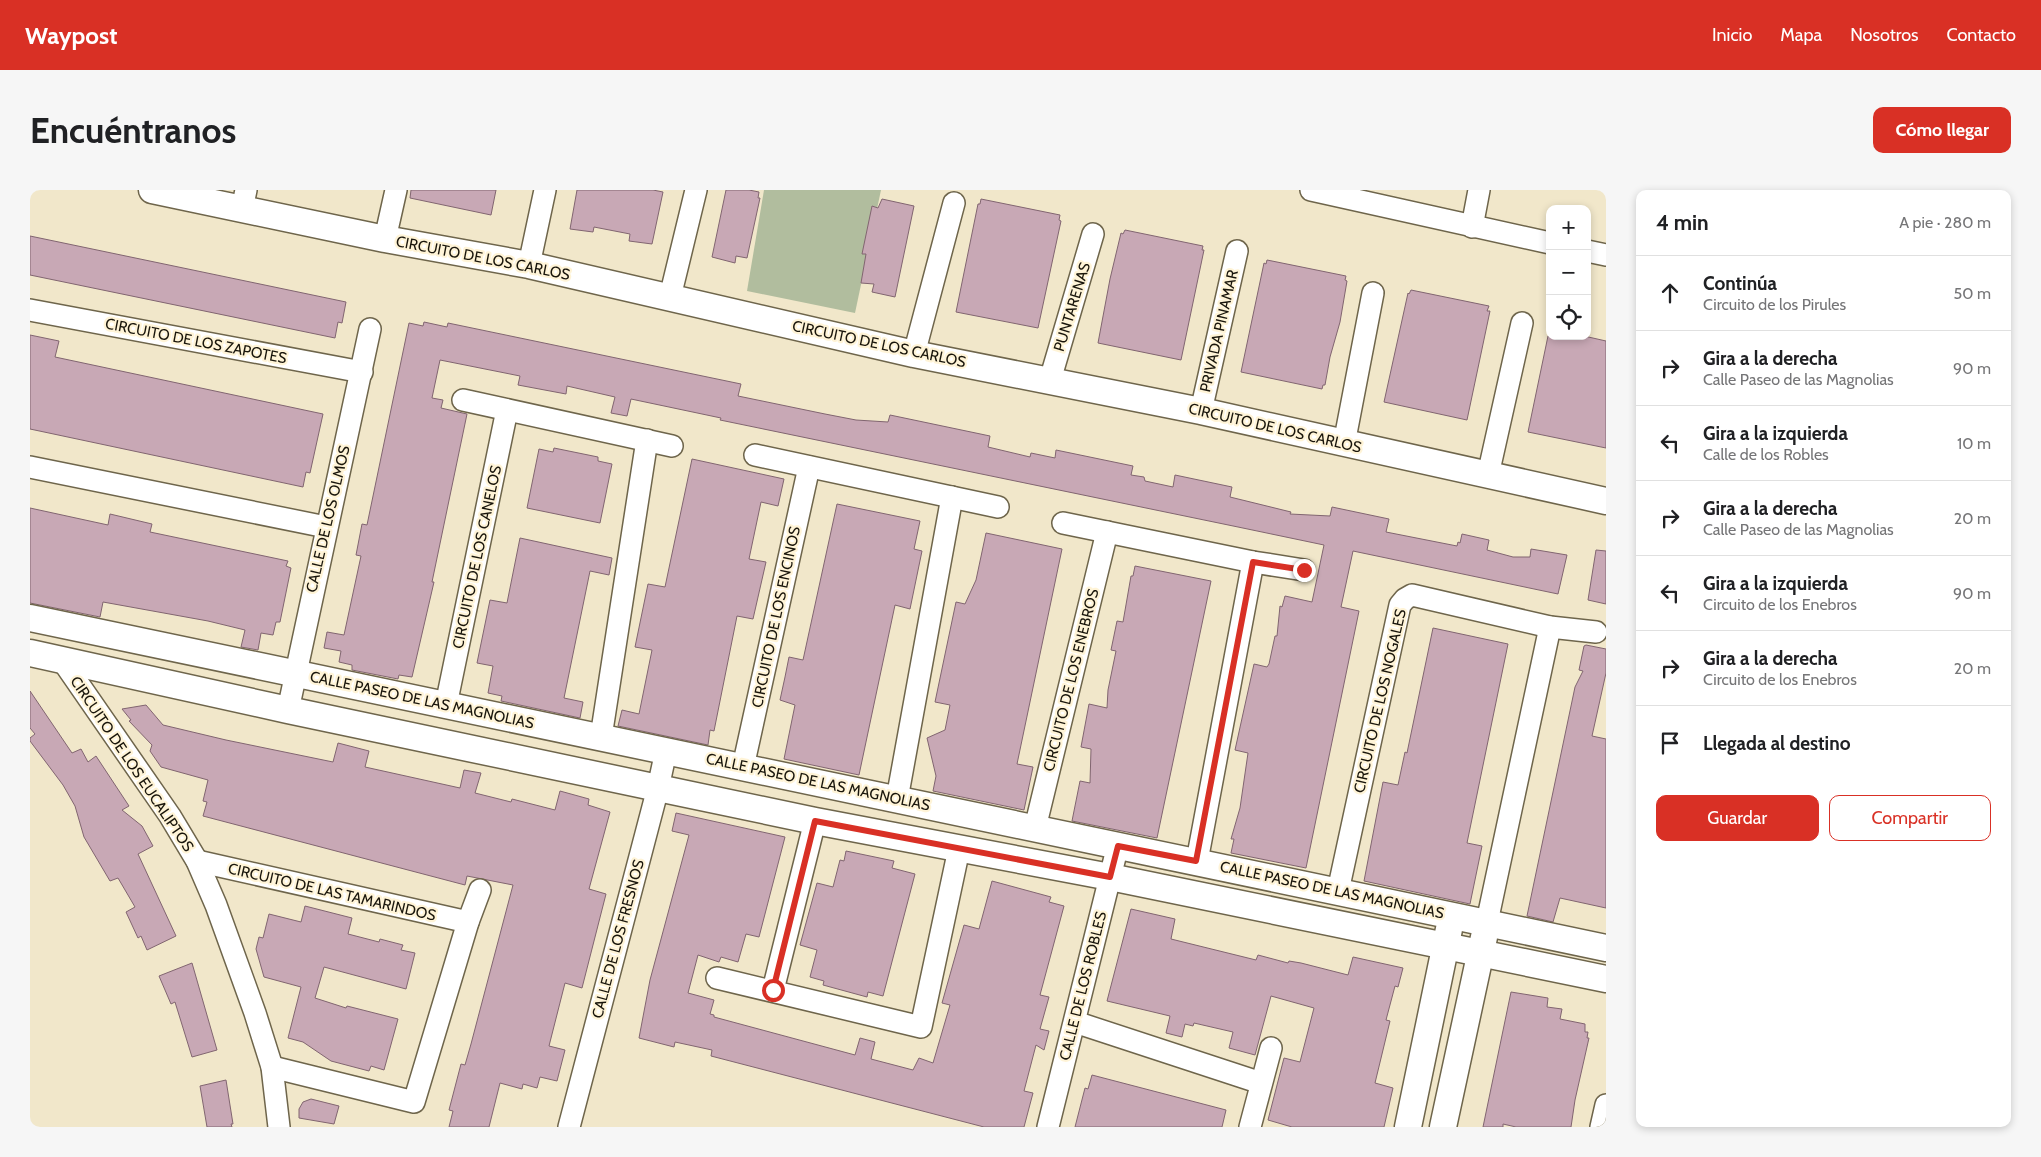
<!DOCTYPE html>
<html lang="es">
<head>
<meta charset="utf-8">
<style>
	body { margin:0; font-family:Cabin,sans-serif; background:#f6f6f6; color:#202124 }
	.controls { position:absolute; right:15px; top:15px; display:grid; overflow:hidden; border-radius:10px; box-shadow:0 2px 8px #0003 }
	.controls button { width:45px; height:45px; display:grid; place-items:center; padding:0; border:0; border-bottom:1px solid #e0e0e0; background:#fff; color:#202124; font:25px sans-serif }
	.stop { position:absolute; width:15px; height:15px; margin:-11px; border:4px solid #d93025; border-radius:50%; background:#fff }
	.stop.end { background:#d93025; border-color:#fff; box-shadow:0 1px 5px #0008 }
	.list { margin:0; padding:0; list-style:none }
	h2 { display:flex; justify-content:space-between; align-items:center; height:65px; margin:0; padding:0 20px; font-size:21px }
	h2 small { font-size:16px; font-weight:400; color:#757577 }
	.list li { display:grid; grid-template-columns:32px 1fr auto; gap:15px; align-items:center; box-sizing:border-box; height:75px; padding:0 20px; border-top:1px solid #e0e0e0 }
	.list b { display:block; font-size:19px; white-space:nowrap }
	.list p { margin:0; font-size:16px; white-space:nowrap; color:#757577 }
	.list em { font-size:16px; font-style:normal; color:#757577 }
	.actions { display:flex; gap:10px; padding:15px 20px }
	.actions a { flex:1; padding:11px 0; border:1px solid #d93025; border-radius:10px; text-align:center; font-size:18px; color:#d93025 }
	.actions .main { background:#d93025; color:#fff }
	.icon { flex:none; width:28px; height:28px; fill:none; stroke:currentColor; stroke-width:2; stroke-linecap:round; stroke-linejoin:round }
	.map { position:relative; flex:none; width:1576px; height:937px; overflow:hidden; border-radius:10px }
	header { display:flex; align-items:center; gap:30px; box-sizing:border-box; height:70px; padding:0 25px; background:#d93025; color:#fff }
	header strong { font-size:24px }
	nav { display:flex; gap:28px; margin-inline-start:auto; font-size:18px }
	.intro { display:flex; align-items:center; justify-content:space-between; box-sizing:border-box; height:120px; padding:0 30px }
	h1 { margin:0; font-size:35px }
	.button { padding:12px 22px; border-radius:10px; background:#d93025; color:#fff; font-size:18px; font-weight:700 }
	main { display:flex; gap:30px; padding:0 30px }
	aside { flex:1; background:#fff; border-radius:10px; box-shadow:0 2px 8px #0003 }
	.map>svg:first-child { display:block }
	.green { fill:#b1bd9e }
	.building { fill:#c8a8b5; stroke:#816570 }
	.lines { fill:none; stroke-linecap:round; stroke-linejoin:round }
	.minor-casing { stroke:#6e654b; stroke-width:24 }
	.tertiary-casing { stroke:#6e654b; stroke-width:29 }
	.minor { stroke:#fff; stroke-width:21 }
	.tertiary { stroke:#fff; stroke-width:26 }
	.route { stroke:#d93025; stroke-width:6 }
	.labels { text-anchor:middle; stroke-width:4.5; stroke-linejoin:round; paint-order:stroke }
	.street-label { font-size:15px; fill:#19150b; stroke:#fff4d7 }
</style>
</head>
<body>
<header>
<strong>Waypost</strong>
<nav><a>Inicio</a><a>Mapa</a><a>Nosotros</a><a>Contacto</a></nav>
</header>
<div class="intro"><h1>Encuéntranos</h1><a class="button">Cómo llegar</a></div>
<main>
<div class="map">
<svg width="1576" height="937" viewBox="0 0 1576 937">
	<rect width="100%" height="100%" fill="#f1e7ca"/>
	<!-- green -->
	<path class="green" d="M 734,0 L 851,0 L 825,123 L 717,101 Z"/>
	<!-- building -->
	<g class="building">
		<path d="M 381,0 L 466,0 L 461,25 L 380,8 Z"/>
		<path d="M 547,0 L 623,0 L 633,2 L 622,54 L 599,51 L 600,44 L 564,37 L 563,42 L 540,39 Z"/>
		<path d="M 696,0 L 719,0 L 729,2 L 728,8 L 730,8 L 717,68 L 706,66 L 705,73 L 682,67 Z"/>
		<path d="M 852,9 L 884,16 L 865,107 L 842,102 L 844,94 L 831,93 L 836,64 L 832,64 L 842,16 L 848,18 Z"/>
		<path d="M 951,9 L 1030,25 L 1029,30 L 1031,31 L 1008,138 L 926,122 L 948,14 L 950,14 Z"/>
		<path d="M 1095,40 L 1173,56 L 1172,60 L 1174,60 L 1151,170 L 1068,153 L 1080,89 L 1091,43 L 1093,44 Z"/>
		<path d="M 0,46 L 316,112 L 312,133 L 308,132 L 305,148 L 0,85 Z"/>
		<path d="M 1237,70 L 1316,86 L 1315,90 L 1317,91 L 1310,132 L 1300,167 L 1295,195 L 1293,195 L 1292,199 L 1211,182 L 1234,73 L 1236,74 Z"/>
		<path d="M 1381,100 L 1459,116 L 1457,121 L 1460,121 L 1437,230 L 1354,212 L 1378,103 L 1379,104 Z"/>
		<path d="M 394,132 L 417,137 L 418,133 L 711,194 L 708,206 L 795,224 L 826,230 L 858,232 L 860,225 L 960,246 L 958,257 L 1000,267 L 1001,263 L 1025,268 L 1026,260 L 1103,276 L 1101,285 L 1114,287 L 1115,291 L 1143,297 L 1145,285 L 1202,297 L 1200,307 L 1261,322 L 1260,324 L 1300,326 L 1302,317 L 1359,329 L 1356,342 L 1427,356 L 1428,352 L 1430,353 L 1432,344 L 1459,350 L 1457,360 L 1483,367 L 1500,367 L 1501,359 L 1537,365 L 1528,404 L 1323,361 L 1311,417 L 1329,421 L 1276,678 L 1201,663 L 1204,649 L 1201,649 L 1210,618 L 1218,563 L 1205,560 L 1224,474 L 1237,477 L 1239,474 L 1245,446 L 1247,446 L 1250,416 L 1252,417 L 1255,406 L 1282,412 L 1294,355 L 1208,337 L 690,230 L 691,228 L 601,209 L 597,226 L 581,223 L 585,207 L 537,196 L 536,204 L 488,195 L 490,186 L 410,170 L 402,208 L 413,210 L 411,218 L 437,224 L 402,392 L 404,392 L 382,487 L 369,485 L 368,489 L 322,480 L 322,475 L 309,472 L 311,461 L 294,458 L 297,442 L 314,445 L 331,366 L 326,365 L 332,334 L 337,335 L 379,133 L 393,136 Z"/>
		<path d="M 0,145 L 29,151 L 25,167 L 293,224 L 280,283 L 276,282 L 273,297 L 0,239 Z"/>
		<path d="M 1518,146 L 1554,146 L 1576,151 L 1576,258 L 1498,242 Z"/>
		<path d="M 524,258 L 568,267 L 568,271 L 582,274 L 570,333 L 497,318 L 509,259 L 523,262 Z"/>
		<path d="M 662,269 L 754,289 L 748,316 L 731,312 L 719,369 L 736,372 L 723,429 L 707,426 L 684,541 L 680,540 L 678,555 L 588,536 L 592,520 L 609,524 L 622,460 L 605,457 L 618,394 L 635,397 Z"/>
		<path d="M 807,314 L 890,331 L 884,359 L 892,361 L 880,419 L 865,415 L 829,585 L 754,569 L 765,515 L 750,510 L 755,487 L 759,467 L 773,470 Z"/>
		<path d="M 0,318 L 78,335 L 80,324 L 122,334 L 120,342 L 258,371 L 256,376 L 261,378 L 250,432 L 246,432 L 243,445 L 231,443 L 228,460 L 211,457 L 215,440 L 178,431 L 73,412 L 70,427 L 0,413 Z"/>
		<path d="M 956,343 L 1032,359 L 987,574 L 1003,577 L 994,620 L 903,601 L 906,586 L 897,548 L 915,540 L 920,515 L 905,512 L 926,412 L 935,414 L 946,390 Z"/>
		<path d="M 490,348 L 582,368 L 579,385 L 560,381 L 534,508 L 553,512 L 550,528 L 471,511 L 472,506 L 458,503 L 463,476 L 447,473 L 460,410 L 477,413 Z"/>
		<path d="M 1566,360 L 1576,361 L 1576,414 L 1558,410 Z"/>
		<path d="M 1105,376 L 1181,391 L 1127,648 L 1042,631 L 1050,591 L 1060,593 L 1061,559 L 1051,557 L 1059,514 L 1077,518 L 1078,500 L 1086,461 L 1081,460 L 1087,431 L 1093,432 L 1101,386 L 1103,386 Z"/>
		<path d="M 1403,438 L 1478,454 L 1437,653 L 1452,656 L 1440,714 L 1334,691 L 1353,592 L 1368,595 L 1375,562 L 1377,563 Z"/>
		<path d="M 1556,455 L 1576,459 L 1576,483 L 1562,546 L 1576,549 L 1576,718 L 1530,708 L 1523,732 L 1497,726 L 1545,497 L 1553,481 L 1549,480 L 1554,456 Z"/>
		<path d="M 0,501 L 42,563 L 51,559 L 58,572 L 66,566 L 99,616 L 92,620 L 112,636 L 123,656 L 108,664 L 146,746 L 117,760 L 111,746 L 108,748 L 96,722 L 105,717 L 88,688 L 80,691 L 54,647 L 45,616 L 33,595 L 0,551 L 0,548 L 5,544 L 0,538 Z"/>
		<path d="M 116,515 L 133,535 L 196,550 L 303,572 L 308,553 L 339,561 L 335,577 L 430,598 L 434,580 L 451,583 L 445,603 L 481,612 L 482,609 L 525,620 L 530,601 L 559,609 L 558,615 L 580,622 L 559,699 L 576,704 L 552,798 L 535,793 L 519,856 L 535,860 L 527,891 L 510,887 L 507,898 L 493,894 L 492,899 L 470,893 L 459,937 L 419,937 L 423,921 L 419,920 L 431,874 L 435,875 L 441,854 L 483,695 L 437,686 L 435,695 L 173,626 L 177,612 L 173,611 L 178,590 L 131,577 L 120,561 L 122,555 L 99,531 L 101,530 L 92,519 Z"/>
		<path d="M 646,623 L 755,647 L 729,747 L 716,744 L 708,772 L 691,767 L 689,772 L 668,765 L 658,803 L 684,810 L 680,824 L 684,825 L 684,827 L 825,865 L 830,848 L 845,852 L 841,869 L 883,880 L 889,868 L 903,873 L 920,815 L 912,813 L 934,735 L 949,739 L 962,691 L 1021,707 L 1019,712 L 1034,716 L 1010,805 L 1019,807 L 1010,839 L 1019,841 L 1014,860 L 1006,855 L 994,901 L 1003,903 L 994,937 L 954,937 L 681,866 L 682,860 L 645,852 L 644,857 L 609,848 L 620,790 L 659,645 L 642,641 Z"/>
		<path d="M 816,661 L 864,671 L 862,678 L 885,684 L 853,806 L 838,802 L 837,807 L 793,795 L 794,791 L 780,787 L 787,760 L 770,755 L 787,693 L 803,697 L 810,670 L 814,671 Z"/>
		<path d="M 275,716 L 322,728 L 318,744 L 349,752 L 350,749 L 373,755 L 371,760 L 385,763 L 376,799 L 294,777 L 285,808 L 316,818 L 317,816 L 368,829 L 354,880 L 341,876 L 339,881 L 301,871 L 273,852 L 258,848 L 271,797 L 234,787 L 226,759 L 229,747 L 233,748 L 239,724 L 271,732 Z"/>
		<path d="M 1101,719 L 1145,729 L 1141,749 L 1226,770 L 1228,765 L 1258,773 L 1259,771 L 1271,773 L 1318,785 L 1323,767 L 1373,778 L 1368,797 L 1365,796 L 1356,830 L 1360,831 L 1345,893 L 1363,898 L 1354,937 L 1262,937 L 1238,930 L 1254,868 L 1270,872 L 1284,818 L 1241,806 L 1225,865 L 1199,858 L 1203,842 L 1164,833 L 1163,836 L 1155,834 L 1152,847 L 1136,843 L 1140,826 L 1077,811 Z"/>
		<path d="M 162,773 L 187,860 L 162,867 L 145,812 L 141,814 L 129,786 Z"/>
		<path d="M 1481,802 L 1518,808 L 1517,817 L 1532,819 L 1530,829 L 1555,834 L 1555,842 L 1558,842 L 1557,848 L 1559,848 L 1545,910 L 1541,937 L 1486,937 L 1473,934 L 1473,937 L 1453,937 Z"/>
		<path d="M 1062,885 L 1196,920 L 1192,937 L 1045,937 L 1055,898 L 1058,899 Z"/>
		<path d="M 196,890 L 203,934 L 201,934 L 202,937 L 177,937 L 170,896 Z"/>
		<path d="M 281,909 L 309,916 L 304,934 L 269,928 L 269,919 L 273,912 Z"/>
	</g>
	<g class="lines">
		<!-- minor casing -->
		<g class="minor-casing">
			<g id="minor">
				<path d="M 1281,0 L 1520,53"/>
				<path d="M 212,19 L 216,0"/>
				<path d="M 1442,37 L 1449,0"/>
				<path d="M 355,49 L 366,0"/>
				<path d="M 1557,61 L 1576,65"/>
				<path d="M 499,75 L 515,0"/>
				<path d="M 640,107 L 666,0"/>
				<path d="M 0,120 L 332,182"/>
				<path d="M 884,164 L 924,13"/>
				<path d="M 1020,190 L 1063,44"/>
				<path d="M 433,210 L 642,256"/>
				<path d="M 1171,221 L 1207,61"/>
				<path d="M 1314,254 L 1343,103"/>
				<path d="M 725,265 L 968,317"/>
				<path d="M 0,277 L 296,337"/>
				<path d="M 1458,285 L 1492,133"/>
				<path d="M 1033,333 L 1223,372 L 1274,380"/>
				<path d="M 32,470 L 140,626 L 167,671 L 186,715 L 225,823 L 242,877 L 249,937"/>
				<path d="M 416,515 L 477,220"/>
				<path d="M 258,520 L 340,139"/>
				<path d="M 571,547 L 617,250"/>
				<path d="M 713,577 L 779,277"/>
				<path d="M 867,609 L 922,307"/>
				<path d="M 1005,638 L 1077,342"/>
				<path d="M 167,671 L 438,732"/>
				<path d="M 1167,671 L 1223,372"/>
				<path d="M 1308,701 L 1370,415 L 1375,409 L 1382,405 L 1520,437 L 1566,442"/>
				<path d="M 1457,732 L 1520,437"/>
				<path d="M 687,788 L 891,837 L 929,659"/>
				<path d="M 743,800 L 785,631"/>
				<path d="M 1045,832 L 1231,893"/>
				<path d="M 242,877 L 384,912 L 438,732 L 450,700"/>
				<path d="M 539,937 L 628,598 L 636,561"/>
				<path d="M 1018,937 L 1088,655"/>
				<path d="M 1220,937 L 1241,858"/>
				<path d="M 1571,937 L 1576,915"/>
			</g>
		</g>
		<!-- tertiary casing -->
		<g class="tertiary-casing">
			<g id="tertiary">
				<path d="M 122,0 L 355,49 L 499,75 L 884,164 L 1171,221 L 1576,311"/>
				<path d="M 0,428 L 1576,758"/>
				<path d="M 0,463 L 258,520 L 628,598 L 785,631 L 1080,687 L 1576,789"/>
				<path d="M 1378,937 L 1419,739"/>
				<path d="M 1413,937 L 1454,747"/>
			</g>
		</g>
		<!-- minor -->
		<use href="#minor" class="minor"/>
		<!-- tertiary -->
		<use href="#tertiary" class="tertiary"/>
	</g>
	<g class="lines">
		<!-- route -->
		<path class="route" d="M 743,800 L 785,631 L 1080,687 L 1088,656 L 1166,671 L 1223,372 L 1274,380"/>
	</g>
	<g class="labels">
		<!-- street labels -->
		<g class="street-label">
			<text transform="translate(453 68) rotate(11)" y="5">CIRCUITO DE LOS CARLOS</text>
			<text transform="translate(1042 117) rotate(-73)" y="5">PUNTARENAS</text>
			<text transform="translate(1189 141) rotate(-77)" y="5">PRIVADA PINAMAR</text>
			<text transform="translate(166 151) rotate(11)" y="5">CIRCUITO DE LOS ZAPOTES</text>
			<text transform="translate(849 154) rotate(12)" y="5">CIRCUITO DE LOS CARLOS</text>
			<text transform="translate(1245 238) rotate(13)" y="5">CIRCUITO DE LOS CARLOS</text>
			<text transform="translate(298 329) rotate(-77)" y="5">CALLE DE LOS OLMOS</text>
			<text transform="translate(447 367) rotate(-78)" y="5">CIRCUITO DE LOS CANELOS</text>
			<text transform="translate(746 427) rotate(-78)" y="5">CIRCUITO DE LOS ENCINOS</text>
			<text transform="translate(1041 490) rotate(-76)" y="5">CIRCUITO DE LOS ENEBROS</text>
			<text transform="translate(392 510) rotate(12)" y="5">CALLE PASEO DE LAS MAGNOLIAS</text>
			<text transform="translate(1350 511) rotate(-77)" y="5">CIRCUITO DE LOS NOGALES</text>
			<text transform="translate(102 574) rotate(56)" y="5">CIRCUITO DE LOS EUCALIPTOS</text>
			<text transform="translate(788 592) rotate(12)" y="5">CALLE PASEO DE LAS MAGNOLIAS</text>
			<text transform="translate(1302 700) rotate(12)" y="5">CALLE PASEO DE LAS MAGNOLIAS</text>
			<text transform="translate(302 702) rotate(13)" y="5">CIRCUITO DE LAS TAMARINDOS</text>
			<text transform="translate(588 749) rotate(-75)" y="5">CALLE DE LOS FRESNOS</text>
			<text transform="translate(1053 796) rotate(-76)" y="5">CALLE DE LOS ROBLES</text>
		</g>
	</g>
</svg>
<div class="controls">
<button>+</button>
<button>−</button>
<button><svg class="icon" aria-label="locate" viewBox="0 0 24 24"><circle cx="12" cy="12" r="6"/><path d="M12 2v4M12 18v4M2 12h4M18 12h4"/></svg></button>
</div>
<div class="stop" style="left:743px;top:800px"></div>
<div class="stop end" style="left:1274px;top:380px"></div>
</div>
<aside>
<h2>4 min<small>A pie · 280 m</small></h2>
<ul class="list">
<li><svg class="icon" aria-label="ahead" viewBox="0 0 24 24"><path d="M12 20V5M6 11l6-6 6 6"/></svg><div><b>Continúa</b><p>Circuito de los Pirules</p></div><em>50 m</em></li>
<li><svg class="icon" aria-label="right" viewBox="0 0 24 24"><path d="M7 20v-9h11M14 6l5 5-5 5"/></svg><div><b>Gira a la derecha</b><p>Calle Paseo de las Magnolias</p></div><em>90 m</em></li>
<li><svg class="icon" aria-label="left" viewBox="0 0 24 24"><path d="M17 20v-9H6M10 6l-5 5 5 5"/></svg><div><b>Gira a la izquierda</b><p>Calle de los Robles</p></div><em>10 m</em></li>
<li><svg class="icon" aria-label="right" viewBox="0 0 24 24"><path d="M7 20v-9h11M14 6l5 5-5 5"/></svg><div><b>Gira a la derecha</b><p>Calle Paseo de las Magnolias</p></div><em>20 m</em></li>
<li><svg class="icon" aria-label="left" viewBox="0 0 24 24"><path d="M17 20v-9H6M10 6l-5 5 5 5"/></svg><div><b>Gira a la izquierda</b><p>Circuito de los Enebros</p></div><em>90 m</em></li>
<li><svg class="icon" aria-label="right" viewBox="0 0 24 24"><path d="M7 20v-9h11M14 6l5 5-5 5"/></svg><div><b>Gira a la derecha</b><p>Circuito de los Enebros</p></div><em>20 m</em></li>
<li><svg class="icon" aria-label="arrive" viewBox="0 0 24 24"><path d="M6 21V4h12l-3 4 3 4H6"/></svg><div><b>Llegada al destino</b></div></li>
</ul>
<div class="actions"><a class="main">Guardar</a><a>Compartir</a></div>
</aside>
</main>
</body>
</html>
